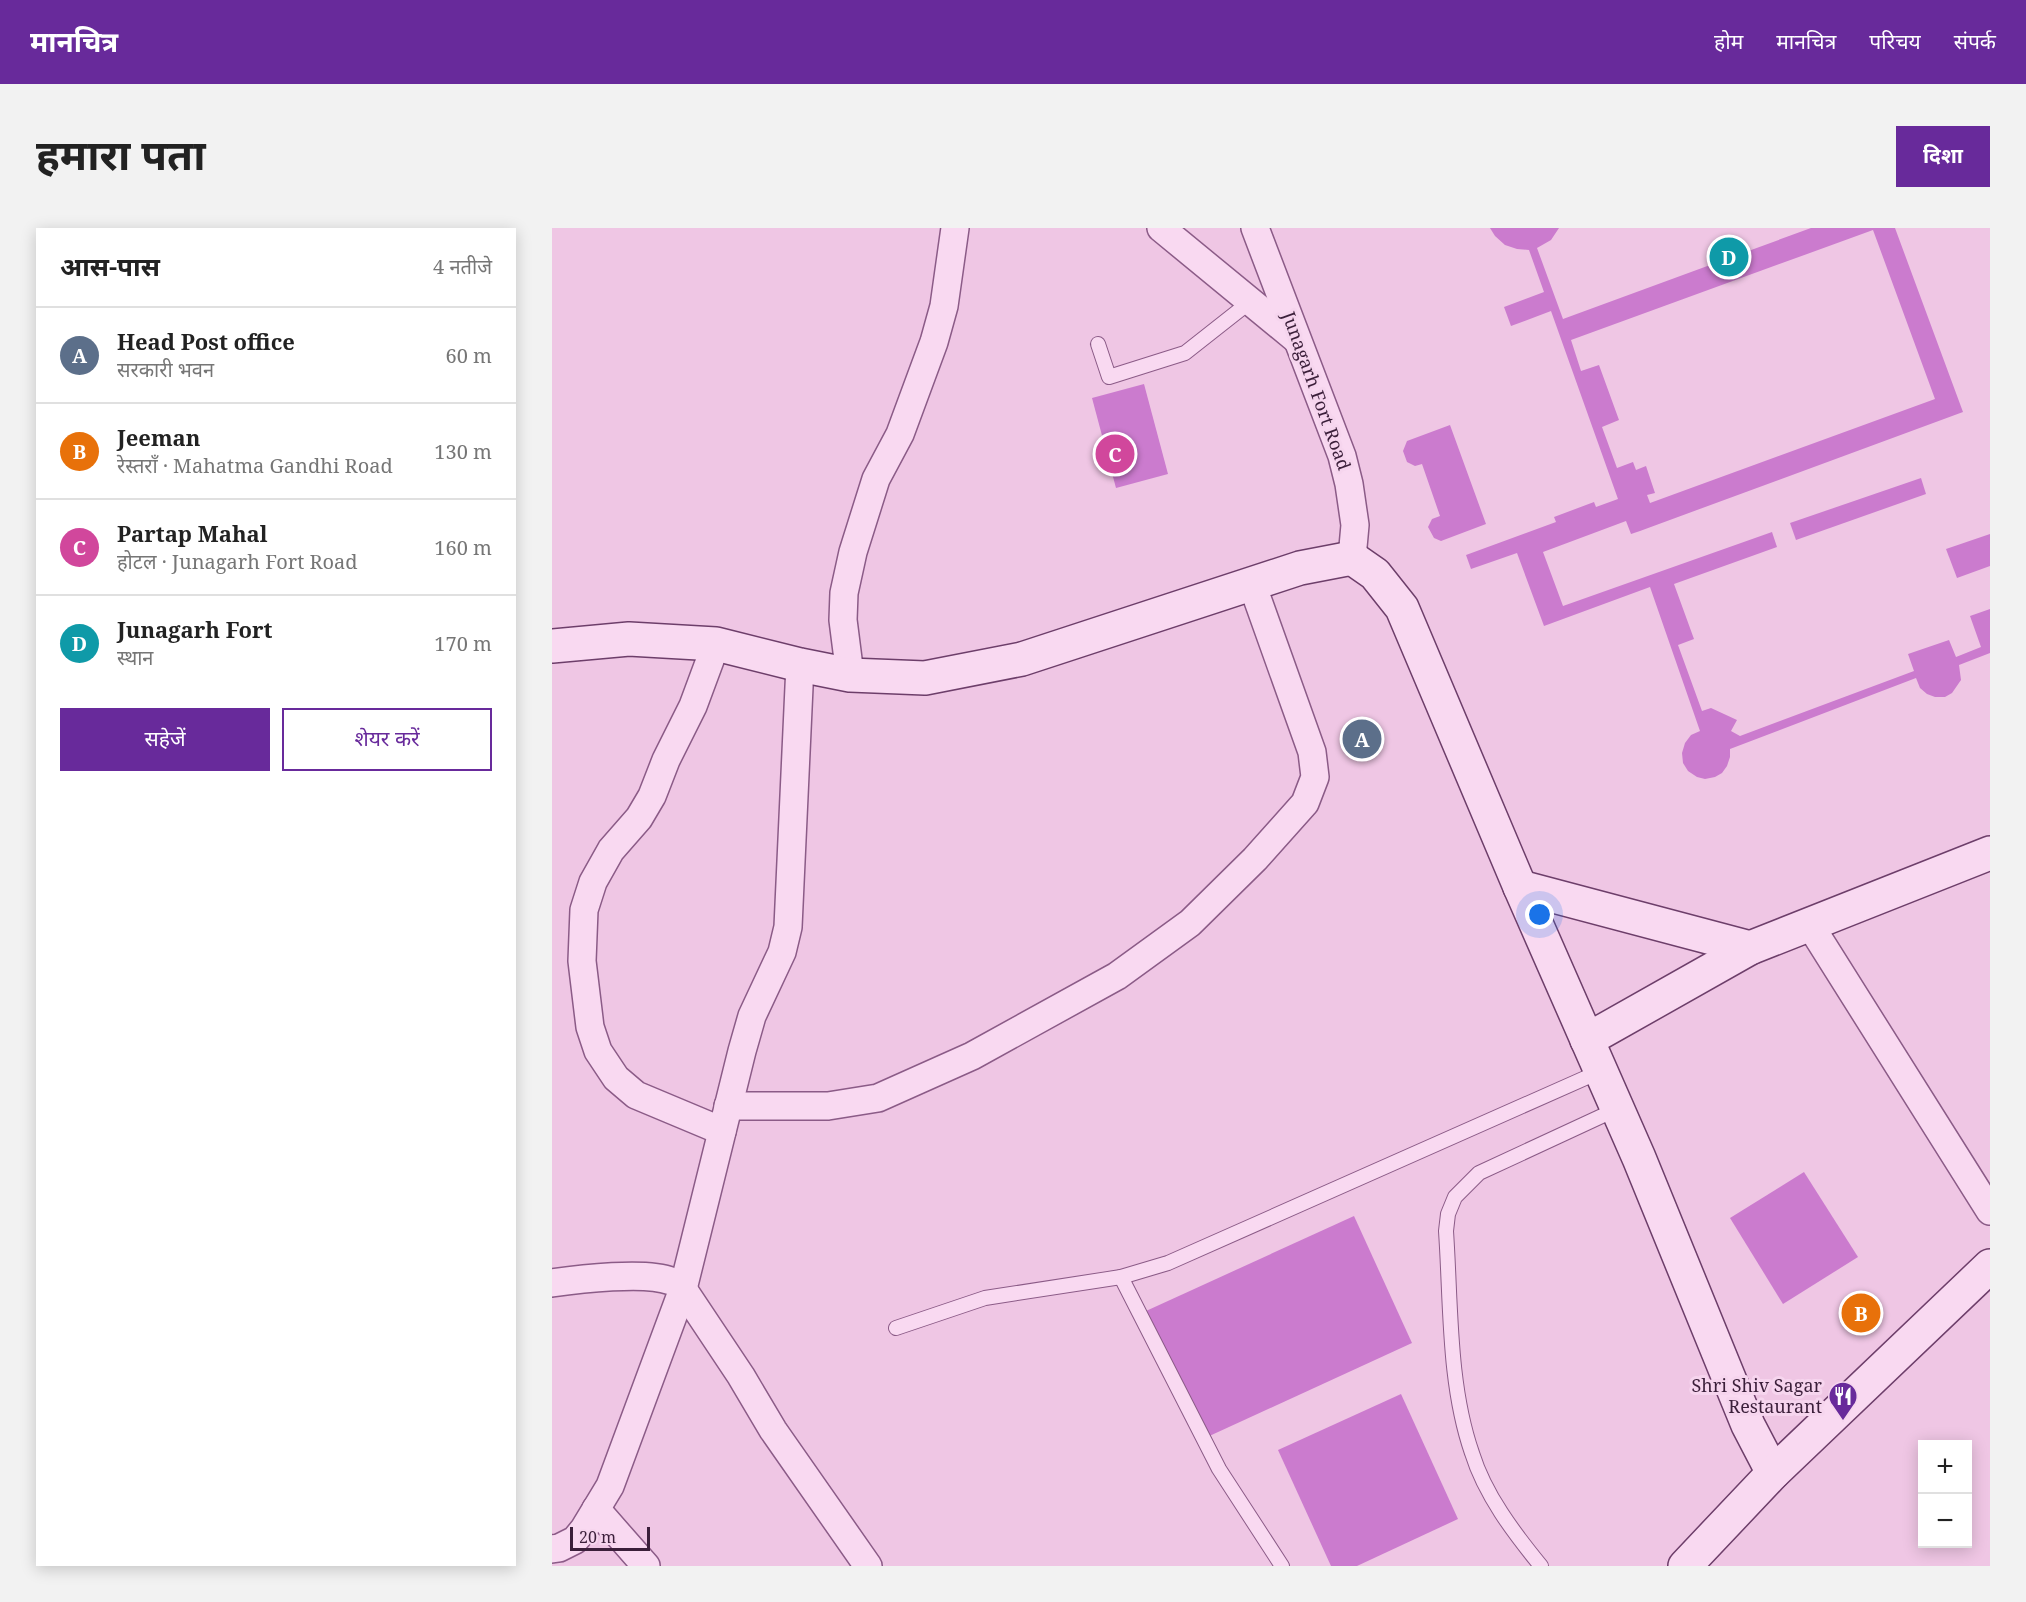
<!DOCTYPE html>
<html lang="hi">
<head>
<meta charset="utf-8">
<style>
	body { margin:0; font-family:"Noto Serif","Noto Sans Devanagari",serif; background:#f2f2f2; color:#222 }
	.controls { position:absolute; right:18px; bottom:18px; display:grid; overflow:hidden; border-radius:0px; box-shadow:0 3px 15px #0003 }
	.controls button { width:54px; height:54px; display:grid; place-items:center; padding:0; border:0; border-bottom:2px solid #e0e0e0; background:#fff; color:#222; font:30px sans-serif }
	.scale { position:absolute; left:18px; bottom:15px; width:80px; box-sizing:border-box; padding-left:6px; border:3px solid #3b1f3a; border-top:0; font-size:16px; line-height:21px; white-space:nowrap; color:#3b1f3a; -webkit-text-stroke:4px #f6d5ee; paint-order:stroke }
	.you { position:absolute; left:988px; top:687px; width:21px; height:21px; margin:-15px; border:4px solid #fff; border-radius:50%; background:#1a73e8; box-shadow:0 0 0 9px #1a73e833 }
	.badge { display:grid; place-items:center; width:39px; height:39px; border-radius:50%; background:#682a9b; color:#fff; font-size:20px; font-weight:700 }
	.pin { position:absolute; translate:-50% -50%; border:3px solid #fff; box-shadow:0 2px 6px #0006 }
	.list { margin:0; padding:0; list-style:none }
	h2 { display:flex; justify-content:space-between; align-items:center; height:78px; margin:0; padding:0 24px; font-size:26px }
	h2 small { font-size:20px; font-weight:400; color:#767676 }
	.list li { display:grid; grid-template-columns:39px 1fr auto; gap:18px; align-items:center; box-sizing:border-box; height:96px; padding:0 24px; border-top:2px solid #e0e0e0 }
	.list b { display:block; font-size:22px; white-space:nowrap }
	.list p { margin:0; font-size:20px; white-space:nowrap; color:#767676 }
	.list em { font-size:20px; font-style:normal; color:#767676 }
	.actions { display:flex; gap:12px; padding:18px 24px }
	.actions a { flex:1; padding:14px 0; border:2px solid #682a9b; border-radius:0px; text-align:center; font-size:21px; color:#682a9b }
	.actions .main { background:#682a9b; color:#fff }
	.map { position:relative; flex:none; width:1438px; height:1338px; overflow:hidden; border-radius:0px }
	header { display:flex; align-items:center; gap:36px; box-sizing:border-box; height:84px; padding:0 30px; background:#682a9b; color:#fff }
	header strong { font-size:28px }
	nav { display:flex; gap:33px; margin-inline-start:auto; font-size:21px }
	.intro { display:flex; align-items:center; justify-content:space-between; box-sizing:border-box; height:144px; padding:0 36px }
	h1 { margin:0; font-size:42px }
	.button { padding:15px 27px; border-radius:0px; background:#682a9b; color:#fff; font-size:21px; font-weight:700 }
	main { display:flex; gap:36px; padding:0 36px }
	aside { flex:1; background:#fff; border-radius:0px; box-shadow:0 3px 15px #0003 }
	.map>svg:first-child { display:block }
	.building { fill:#cb7bce; fill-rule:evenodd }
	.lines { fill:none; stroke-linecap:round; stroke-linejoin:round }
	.lane-casing { stroke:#8b5b87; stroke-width:16 }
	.street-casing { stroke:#8b5b87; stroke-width:30 }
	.secondary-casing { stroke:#6d3e6a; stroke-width:36 }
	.lane { stroke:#f9d9f1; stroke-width:14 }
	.street { stroke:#f9d9f1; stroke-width:27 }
	.secondary { stroke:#f9d9f1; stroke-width:33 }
	.labels { text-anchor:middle; stroke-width:6; stroke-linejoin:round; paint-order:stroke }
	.street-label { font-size:18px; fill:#3b1f3a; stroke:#f6d5ee }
	.poi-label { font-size:18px; fill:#3b1f3a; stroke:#f6d5ee; text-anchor:end }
</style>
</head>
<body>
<header>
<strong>मानचित्र</strong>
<nav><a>होम</a><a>मानचित्र</a><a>परिचय</a><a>संपर्क</a></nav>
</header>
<div class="intro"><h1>हमारा पता</h1><a class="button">दिशा</a></div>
<main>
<aside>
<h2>आस-पास<small>4 नतीजे</small></h2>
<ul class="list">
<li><span class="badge" style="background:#5c6f8a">A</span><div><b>Head Post office</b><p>सरकारी भवन</p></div><em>60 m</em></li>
<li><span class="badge" style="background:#e8710a">B</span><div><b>Jeeman</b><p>रेस्तराँ · Mahatma Gandhi Road</p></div><em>130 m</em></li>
<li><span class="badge" style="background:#d1479c">C</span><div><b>Partap Mahal</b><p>होटल · Junagarh Fort Road</p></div><em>160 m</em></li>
<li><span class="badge" style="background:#0f9aa8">D</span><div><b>Junagarh Fort</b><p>स्थान</p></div><em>170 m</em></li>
</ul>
<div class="actions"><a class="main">सहेजें</a><a>शेयर करें</a></div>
</aside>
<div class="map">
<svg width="1438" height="1338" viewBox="0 0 1438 1338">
	<rect width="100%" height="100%" fill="#efc6e4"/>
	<!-- building -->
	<g class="building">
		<path d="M 938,0 L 1007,0 L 999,12 L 985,20 L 1011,91 L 1259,0 L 1343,0 L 1411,184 L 1088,303 L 1079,306 L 1074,293 L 991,324 L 1011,378 L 1220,304 L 1225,319 L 1122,356 L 1142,411 L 1126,417 L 1150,483 L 1159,480 L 1185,492 L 1179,503 L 1188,508 L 1362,443 L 1356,426 L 1397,412 L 1404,429 L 1429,419 L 1418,388 L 1438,381 L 1438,425 L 1407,437 L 1409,452 L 1400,465 L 1393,469 L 1383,469 L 1375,466 L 1368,460 L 1364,450 L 1178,521 L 1178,529 L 1175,538 L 1170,545 L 1163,549 L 1153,551 L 1145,549 L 1136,543 L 1131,535 L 1130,525 L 1133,515 L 1139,507 L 1148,503 L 1098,359 L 992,398 L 965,325 L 919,341 L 914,327 L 1004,294 L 1002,289 L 1042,274 L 1044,279 L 1066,271 L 999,83 L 959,98 L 952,79 L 992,64 L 977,22 L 965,21 L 953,17 L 943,8 ZM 1321,2 L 1383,171 L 1098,275 L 1095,267 L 1103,265 L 1094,238 L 1084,242 L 1081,234 L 1065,240 L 1050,199 L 1067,192 L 1047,137 L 1029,143 L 1019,112 Z"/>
		<path d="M 592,156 L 616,246 L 564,260 L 540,170 Z"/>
		<path d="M 898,197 L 934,296 L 889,313 L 882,310 L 876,299 L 880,291 L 888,288 L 870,236 L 863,238 L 855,234 L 851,223 L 855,213 Z"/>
		<path d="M 1369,250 L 1374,266 L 1244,312 L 1238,295 Z"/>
		<path d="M 1438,306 L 1438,338 L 1405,350 L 1394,321 Z"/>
		<path d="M 1252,944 L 1306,1029 L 1231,1076 L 1178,990 Z"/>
		<path d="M 802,988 L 860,1115 L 653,1210 L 594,1083 Z"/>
		<path d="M 849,1166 L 906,1291 L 805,1338 L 779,1338 L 726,1222 Z"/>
	</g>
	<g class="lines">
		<!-- lane casing -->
		<g class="lane-casing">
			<g id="lane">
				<path d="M 546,116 L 557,149 L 633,125 L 699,73"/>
				<path d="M 569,1049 L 667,1241 L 730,1338"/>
				<path d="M 344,1100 L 433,1070 L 569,1049 L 616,1035 L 1049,843"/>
				<path d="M 989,1338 C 962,1305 933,1267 920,1225 C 896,1156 899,1075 894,1003 L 896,986 L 903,969 L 927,945 L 1065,881"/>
			</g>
		</g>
		<!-- street casing -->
		<g class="street-casing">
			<g id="street">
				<path d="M 609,0 L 744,111"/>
				<path d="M 703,0 L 790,228 L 797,256 L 803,297 L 800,330"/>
				<path d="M 164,416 L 141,478 L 114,532 L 100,568 L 87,590 L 59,622 L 41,654 L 32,682 L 30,733 L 38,799 L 46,823 L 64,850 L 84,867 L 170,903"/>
				<path d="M 298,447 L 291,392 L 292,365 L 301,324 L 324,251 L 348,206 L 382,114 L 392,78 L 403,0"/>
				<path d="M 1258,697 L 1438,983"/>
				<path d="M 176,878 L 276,878 L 326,870 L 420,828 L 565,748 L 638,695 L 703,631 L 753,575 L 763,549 L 760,524 L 700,356"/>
				<path d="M 0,1055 C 27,1051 94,1043 119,1053 C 123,1054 127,1058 131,1061 L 189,1148 L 221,1202 L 316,1338"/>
				<path d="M 44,1281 L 94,1338"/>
				<path d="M 0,1321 L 7,1320 L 23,1312 L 32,1301 L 58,1258 L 131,1061 L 190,823 L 200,788 L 230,724 L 236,699 L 248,437"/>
			</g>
		</g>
		<!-- secondary casing -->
		<g class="secondary-casing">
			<g id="secondary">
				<path d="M 0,418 L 77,411 L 164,416 L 248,437 L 298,447 L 373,450 L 470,431 L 748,340 L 800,330 L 823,346 L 850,380 L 968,659 L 1087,930 L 1196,1197 L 1221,1245"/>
				<path d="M 968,659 L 1198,720"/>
				<path d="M 1035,812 L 1198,720 L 1438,625"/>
				<path d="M 1133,1338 L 1221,1245 L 1438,1038"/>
			</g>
		</g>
		<!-- lane -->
		<use href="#lane" class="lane"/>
		<!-- street -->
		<use href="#street" class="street"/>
		<!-- secondary -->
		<use href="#secondary" class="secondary"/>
	</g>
	<!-- icons -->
	<defs>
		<g id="restaurant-pin" transform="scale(1.5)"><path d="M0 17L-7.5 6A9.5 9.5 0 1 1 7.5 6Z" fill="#682a9b" stroke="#f6d5ee"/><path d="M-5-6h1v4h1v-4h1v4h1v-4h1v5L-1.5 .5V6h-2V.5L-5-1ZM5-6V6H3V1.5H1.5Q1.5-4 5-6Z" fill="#fff"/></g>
	</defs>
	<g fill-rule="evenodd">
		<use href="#restaurant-pin" x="1291" y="1168"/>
	</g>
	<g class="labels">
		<!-- street labels -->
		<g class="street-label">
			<text transform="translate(764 163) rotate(70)" y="6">Junagarh Fort Road</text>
		</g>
		<!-- poi labels -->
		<g class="poi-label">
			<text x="1270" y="1164">Shri Shiv Sagar<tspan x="1270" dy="21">Restaurant</tspan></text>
		</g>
	</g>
</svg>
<div class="controls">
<button>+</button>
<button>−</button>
</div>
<div class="scale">20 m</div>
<div class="you"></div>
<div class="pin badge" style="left:810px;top:511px;background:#5c6f8a">A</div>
<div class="pin badge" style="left:1309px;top:1085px;background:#e8710a">B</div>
<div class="pin badge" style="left:563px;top:226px;background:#d1479c">C</div>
<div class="pin badge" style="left:1177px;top:29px;background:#0f9aa8">D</div>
</div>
</main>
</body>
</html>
